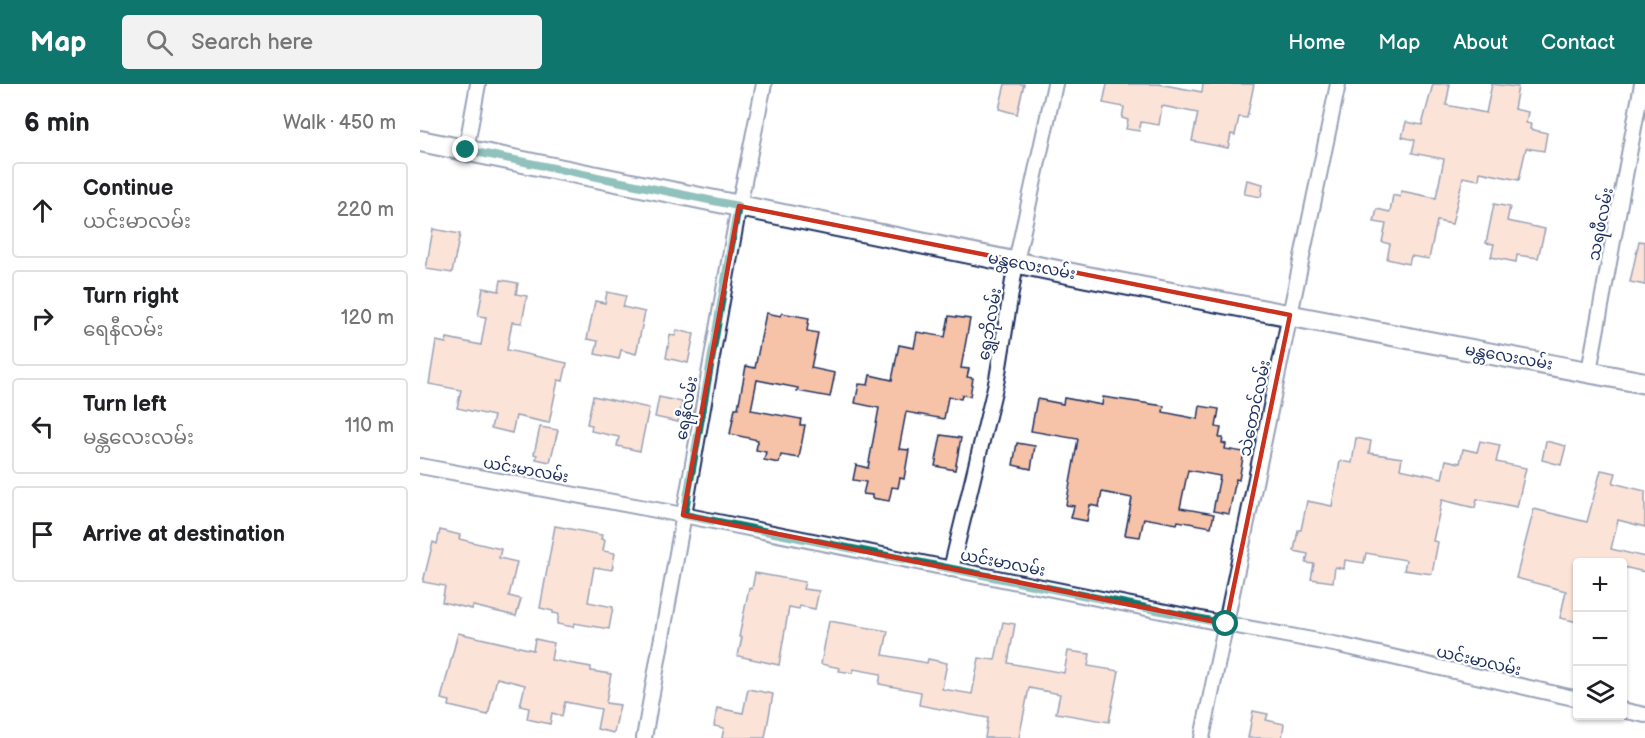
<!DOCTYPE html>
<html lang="en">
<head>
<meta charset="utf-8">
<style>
	body { margin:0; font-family:"Balsamiq Sans","Noto Sans Myanmar",sans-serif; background:#f2f2f2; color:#202124 }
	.controls { position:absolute; right:18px; bottom:18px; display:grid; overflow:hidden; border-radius:6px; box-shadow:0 2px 4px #0004 }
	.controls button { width:54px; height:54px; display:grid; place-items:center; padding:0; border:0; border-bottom:2px solid #e0e0e0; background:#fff; color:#202124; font:30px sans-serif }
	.stop { position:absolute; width:18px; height:18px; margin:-14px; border:4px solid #0f766e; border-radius:50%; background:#fff }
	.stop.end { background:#0f766e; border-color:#fff; box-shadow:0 2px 6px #0008 }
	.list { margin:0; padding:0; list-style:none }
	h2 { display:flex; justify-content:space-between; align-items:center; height:78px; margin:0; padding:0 24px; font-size:26px }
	h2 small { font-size:20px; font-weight:400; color:#757577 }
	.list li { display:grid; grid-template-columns:39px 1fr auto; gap:18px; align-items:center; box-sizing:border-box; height:96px; margin:0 12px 12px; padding:0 12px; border:2px solid #e0e0e0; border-radius:6px }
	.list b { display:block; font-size:22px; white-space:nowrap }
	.list p { margin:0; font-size:20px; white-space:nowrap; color:#757577 }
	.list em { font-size:20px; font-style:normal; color:#757577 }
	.icon { flex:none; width:33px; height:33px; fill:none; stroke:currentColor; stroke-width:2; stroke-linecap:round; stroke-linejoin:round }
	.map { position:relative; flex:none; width:1225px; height:654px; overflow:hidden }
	header { display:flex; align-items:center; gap:36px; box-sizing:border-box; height:84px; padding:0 30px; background:#0f766e; color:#fff }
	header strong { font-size:28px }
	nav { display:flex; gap:33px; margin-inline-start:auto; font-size:21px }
	.search { width:420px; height:54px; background:#f2f2f2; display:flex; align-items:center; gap:15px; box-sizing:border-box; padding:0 21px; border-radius:6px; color:#757577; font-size:22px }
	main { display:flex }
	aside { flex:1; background:#fff }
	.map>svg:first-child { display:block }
	.building { fill:#f6c2a8; stroke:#1b2f5e; stroke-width:1.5 }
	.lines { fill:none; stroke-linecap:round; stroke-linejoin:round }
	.minor-casing { stroke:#1b2f5e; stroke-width:18 }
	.secondary-casing { stroke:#1b2f5e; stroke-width:24 }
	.minor { stroke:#fff; stroke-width:14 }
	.secondary { stroke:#fff; stroke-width:20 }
	.route { stroke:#0f766e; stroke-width:8 }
	.marked { fill:none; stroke:#c8321e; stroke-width:4.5; stroke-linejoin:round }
	.labels { text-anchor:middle; stroke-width:4.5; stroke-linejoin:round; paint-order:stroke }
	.street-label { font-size:16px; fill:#1b2f5e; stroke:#fff }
</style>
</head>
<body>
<header>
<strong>Map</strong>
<div class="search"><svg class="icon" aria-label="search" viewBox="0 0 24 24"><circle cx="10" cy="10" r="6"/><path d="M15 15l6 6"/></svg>Search here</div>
<nav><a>Home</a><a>Map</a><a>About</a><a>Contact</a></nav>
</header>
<main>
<aside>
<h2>6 min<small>Walk · 450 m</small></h2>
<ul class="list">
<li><svg class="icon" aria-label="ahead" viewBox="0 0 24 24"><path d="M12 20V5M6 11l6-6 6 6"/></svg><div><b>Continue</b><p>ယင်းမာလမ်း</p></div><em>220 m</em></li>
<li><svg class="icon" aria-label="right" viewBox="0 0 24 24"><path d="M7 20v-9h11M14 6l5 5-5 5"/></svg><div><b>Turn right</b><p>ရေနီလမ်း</p></div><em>120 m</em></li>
<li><svg class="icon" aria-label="left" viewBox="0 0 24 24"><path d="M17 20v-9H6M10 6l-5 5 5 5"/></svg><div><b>Turn left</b><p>မန္တလေးလမ်း</p></div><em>110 m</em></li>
<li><svg class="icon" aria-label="arrive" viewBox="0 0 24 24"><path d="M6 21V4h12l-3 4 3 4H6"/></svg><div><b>Arrive at destination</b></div></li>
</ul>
</aside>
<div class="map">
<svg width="1225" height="654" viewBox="0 0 1225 654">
	<rect width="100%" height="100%" fill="#fff"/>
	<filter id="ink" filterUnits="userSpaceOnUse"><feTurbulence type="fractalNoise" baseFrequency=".0167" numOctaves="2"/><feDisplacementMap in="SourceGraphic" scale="12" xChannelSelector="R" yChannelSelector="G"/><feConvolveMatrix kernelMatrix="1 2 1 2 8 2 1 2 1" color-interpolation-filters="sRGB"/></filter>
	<g filter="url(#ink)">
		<!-- building -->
		<g class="building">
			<path d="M 585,0 L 604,0 L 597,30 L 579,25 Z"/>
			<path d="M 687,0 L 739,0 L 782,8 L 783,0 L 834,0 L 827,34 L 819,33 L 815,51 L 811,50 L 808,64 L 772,57 L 778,29 L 742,22 L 739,41 L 721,38 L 719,47 L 706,45 L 708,36 L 702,34 L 704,23 L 683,19 Z"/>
			<path d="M 1013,0 L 1030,0 L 1026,21 L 1066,29 L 1072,0 L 1098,3 L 1094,25 L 1108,28 L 1106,39 L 1111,40 L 1110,45 L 1127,49 L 1124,67 L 1106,64 L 1099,96 L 1060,88 L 1059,96 L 1043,93 L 1032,140 L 1017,137 L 1009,175 L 991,172 L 989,180 L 967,175 L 970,160 L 962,158 L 966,140 L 954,138 L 957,125 L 970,128 L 973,111 L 980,113 L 981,107 L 1016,114 L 1024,75 L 992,69 L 995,56 L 982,53 L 986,38 L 1002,41 Z"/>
			<path d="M 827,96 L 843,100 L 841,113 L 824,110 Z"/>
			<path d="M 1074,120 L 1090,123 L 1087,137 L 1125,145 L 1118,174 L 1097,171 L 1096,178 L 1071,173 L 1074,160 L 1066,159 Z"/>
			<path d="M 13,145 L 40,150 L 32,189 L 6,185 Z"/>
			<path d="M 1219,157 L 1225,158 L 1225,201 L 1210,198 Z"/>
			<path d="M 81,196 L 98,199 L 96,210 L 107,212 L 102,239 L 92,238 L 87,266 L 147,279 L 143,297 L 138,296 L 129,339 L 96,332 L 92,349 L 71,344 L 74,332 L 37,324 L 41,306 L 9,300 L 16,257 L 26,259 L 27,254 L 61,261 L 66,233 L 58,232 L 63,204 L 79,207 Z"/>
			<path d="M 187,208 L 206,212 L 203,223 L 225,228 L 216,270 L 201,266 L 199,275 L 175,270 L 178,257 L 167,255 L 175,217 L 185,219 Z"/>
			<path d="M 346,229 L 361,232 L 362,229 L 389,234 L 387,247 L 398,249 L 391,284 L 415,289 L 410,313 L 377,307 L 378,304 L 337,296 L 331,326 L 381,335 L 380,341 L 385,341 L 379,374 L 361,371 L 359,379 L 344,376 L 346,368 L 336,366 L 338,356 L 310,350 L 315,324 L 318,324 L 326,282 L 335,284 Z"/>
			<path d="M 529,232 L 550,235 L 541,284 L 549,285 L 547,293 L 553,294 L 550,312 L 542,311 L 541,315 L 528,313 L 524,335 L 486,328 L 479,365 L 489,366 L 484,395 L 480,394 L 478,404 L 472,403 L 469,417 L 452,414 L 452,411 L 443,410 L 446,398 L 433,396 L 436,381 L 448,384 L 459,324 L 435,319 L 439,300 L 448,301 L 450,291 L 472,296 L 479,261 L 494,264 L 497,248 L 525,253 Z"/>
			<path d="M 257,246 L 274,250 L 268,279 L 246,274 L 250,251 L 255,252 Z"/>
			<path d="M 173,312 L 229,324 L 220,367 L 197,362 L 199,353 L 171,347 L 172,341 L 167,340 Z"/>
			<path d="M 239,313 L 262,318 L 258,338 L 235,333 Z"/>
			<path d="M 683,313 L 744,322 L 743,328 L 778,335 L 780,322 L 799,325 L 796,343 L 801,344 L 799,354 L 803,354 L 802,359 L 806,360 L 805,365 L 824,368 L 819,396 L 816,395 L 809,430 L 793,427 L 800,392 L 768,386 L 760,424 L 794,430 L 791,443 L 758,437 L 757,440 L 724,434 L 720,453 L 705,451 L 712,414 L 682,408 L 679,423 L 670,421 L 667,437 L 651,434 L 654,422 L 646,421 L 658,355 L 611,347 L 617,315 L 643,320 L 644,314 L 682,321 Z"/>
			<path d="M 120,343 L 138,346 L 130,378 L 116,375 L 117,371 L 114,370 Z"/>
			<path d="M 521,351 L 541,354 L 535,386 L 515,382 Z"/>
			<path d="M 936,354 L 951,357 L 949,369 L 982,374 L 980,385 L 1022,394 L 1026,376 L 1040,379 L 1043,365 L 1057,368 L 1060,357 L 1080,361 L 1076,378 L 1106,384 L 1097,423 L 1057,415 L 1055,424 L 1022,416 L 1013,457 L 1018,458 L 1012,490 L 984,486 L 986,476 L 946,469 L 944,479 L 925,476 L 924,485 L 915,483 L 913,498 L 891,495 L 894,480 L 886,479 L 888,470 L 874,467 L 878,446 L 881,446 L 887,417 L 912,422 L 920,377 L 932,379 Z"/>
			<path d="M 1126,357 L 1146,362 L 1141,381 L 1122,376 Z"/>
			<path d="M 597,359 L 615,362 L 611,385 L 593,381 Z"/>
			<path d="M 1181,386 L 1196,389 L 1193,399 L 1225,407 L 1225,443 L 1198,436 L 1191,465 L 1225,473 L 1225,488 L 1203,483 L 1203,478 L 1158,478 L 1158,538 L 1140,534 L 1146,507 L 1096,494 L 1114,425 L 1167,438 Z"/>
			<path d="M 135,442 L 182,451 L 181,455 L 185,456 L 183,467 L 195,469 L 192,486 L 174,483 L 168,518 L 193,523 L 189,545 L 154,539 L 153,543 L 137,540 L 139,530 L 133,529 L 133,527 L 120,524 Z"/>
			<path d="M 20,446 L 40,451 L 39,455 L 81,465 L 79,474 L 97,478 L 89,512 L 101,515 L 96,532 L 53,522 L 52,525 L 22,518 L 25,502 L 3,498 L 13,458 L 17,460 Z"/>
			<path d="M 335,489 L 385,498 L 383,505 L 399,507 L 395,525 L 380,522 L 379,525 L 369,523 L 359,581 L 318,572 L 322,553 L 319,553 L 329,504 L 332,505 Z"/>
			<path d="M 409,537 L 468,547 L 463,571 L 507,579 L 508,575 L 527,579 L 522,605 L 552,610 L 559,574 L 575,576 L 583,538 L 595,540 L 588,579 L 644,589 L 648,567 L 670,570 L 668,582 L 699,587 L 689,638 L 636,629 L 640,610 L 609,604 L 599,654 L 565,654 L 568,634 L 499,621 L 501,608 L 459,600 L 461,590 L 434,585 L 433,589 L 419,587 L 420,584 L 401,580 Z"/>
			<path d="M 38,549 L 113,566 L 115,555 L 134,559 L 131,576 L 171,583 L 171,587 L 191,590 L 186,619 L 200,621 L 194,649 L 177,645 L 181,625 L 145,618 L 142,632 L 132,629 L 130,640 L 107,635 L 109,624 L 100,622 L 105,601 L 77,594 L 68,631 L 29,622 L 30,617 L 21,615 Z"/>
			<path d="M 328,605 L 353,610 L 345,654 L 302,654 L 304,644 L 294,642 L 297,624 L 323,629 Z"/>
			<path d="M 833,627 L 848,630 L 846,636 L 864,640 L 862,654 L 828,654 Z"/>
		</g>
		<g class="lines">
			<!-- minor casing -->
			<g class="minor-casing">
				<g id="minor">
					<path d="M 46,66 L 58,0"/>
					<path d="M 1169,287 L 1222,0"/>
					<path d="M 0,382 L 263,431 L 806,540 L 919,561 L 1158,615"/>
					<path d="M 531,485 L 577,295 L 596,178 L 635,0"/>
					<path d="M 1202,626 L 1225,631"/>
					<path d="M 224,654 L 319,122 L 344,0"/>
					<path d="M 782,654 L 918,0"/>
				</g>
			</g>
			<!-- secondary casing -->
			<g class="secondary-casing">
				<path id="secondary" d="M 0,57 L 667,193 L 1225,299"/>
			</g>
			<!-- minor -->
			<use href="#minor" class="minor"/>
			<!-- secondary -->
			<use href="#secondary" class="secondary"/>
		</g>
	</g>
	<g class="lines" filter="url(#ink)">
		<!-- route -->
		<path class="route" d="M 46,66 L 318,122 L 264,431 L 806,540"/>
	</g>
	<!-- marked area -->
	<path d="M0 0H1225V654H0ZM 319,122 L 870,231 L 806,540 L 263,431 Z" fill="#fff" fill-opacity=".55" fill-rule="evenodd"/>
	<path class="marked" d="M 319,122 L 870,231 L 806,540 L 263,431 Z"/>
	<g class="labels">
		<!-- street labels -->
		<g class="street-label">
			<text transform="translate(1180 140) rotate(-79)" y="6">သရဖီလမ်း</text>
			<text transform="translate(612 181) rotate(11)" y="6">မန္တလေးလမ်း</text>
			<text transform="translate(569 240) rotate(-80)" y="6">ရွှေဘိုလမ်း</text>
			<text transform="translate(1089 272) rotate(10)" y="6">မန္တလေးလမ်း</text>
			<text transform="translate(266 324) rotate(-80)" y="6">ရေနီလမ်း</text>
			<text transform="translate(834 324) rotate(-78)" y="6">သဲတောင်လမ်း</text>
			<text transform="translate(106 385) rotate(10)" y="6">ယင်းမာလမ်း</text>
			<text transform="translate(583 478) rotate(11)" y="6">ယင်းမာလမ်း</text>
			<text transform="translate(1059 576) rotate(13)" y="6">ယင်းမာလမ်း</text>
		</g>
	</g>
</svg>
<div class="controls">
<button>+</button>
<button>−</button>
<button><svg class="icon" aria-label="layers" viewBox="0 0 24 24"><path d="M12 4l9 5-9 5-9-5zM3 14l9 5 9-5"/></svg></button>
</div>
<div class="stop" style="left:806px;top:540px"></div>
<div class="stop end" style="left:46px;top:66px"></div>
</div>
</main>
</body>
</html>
